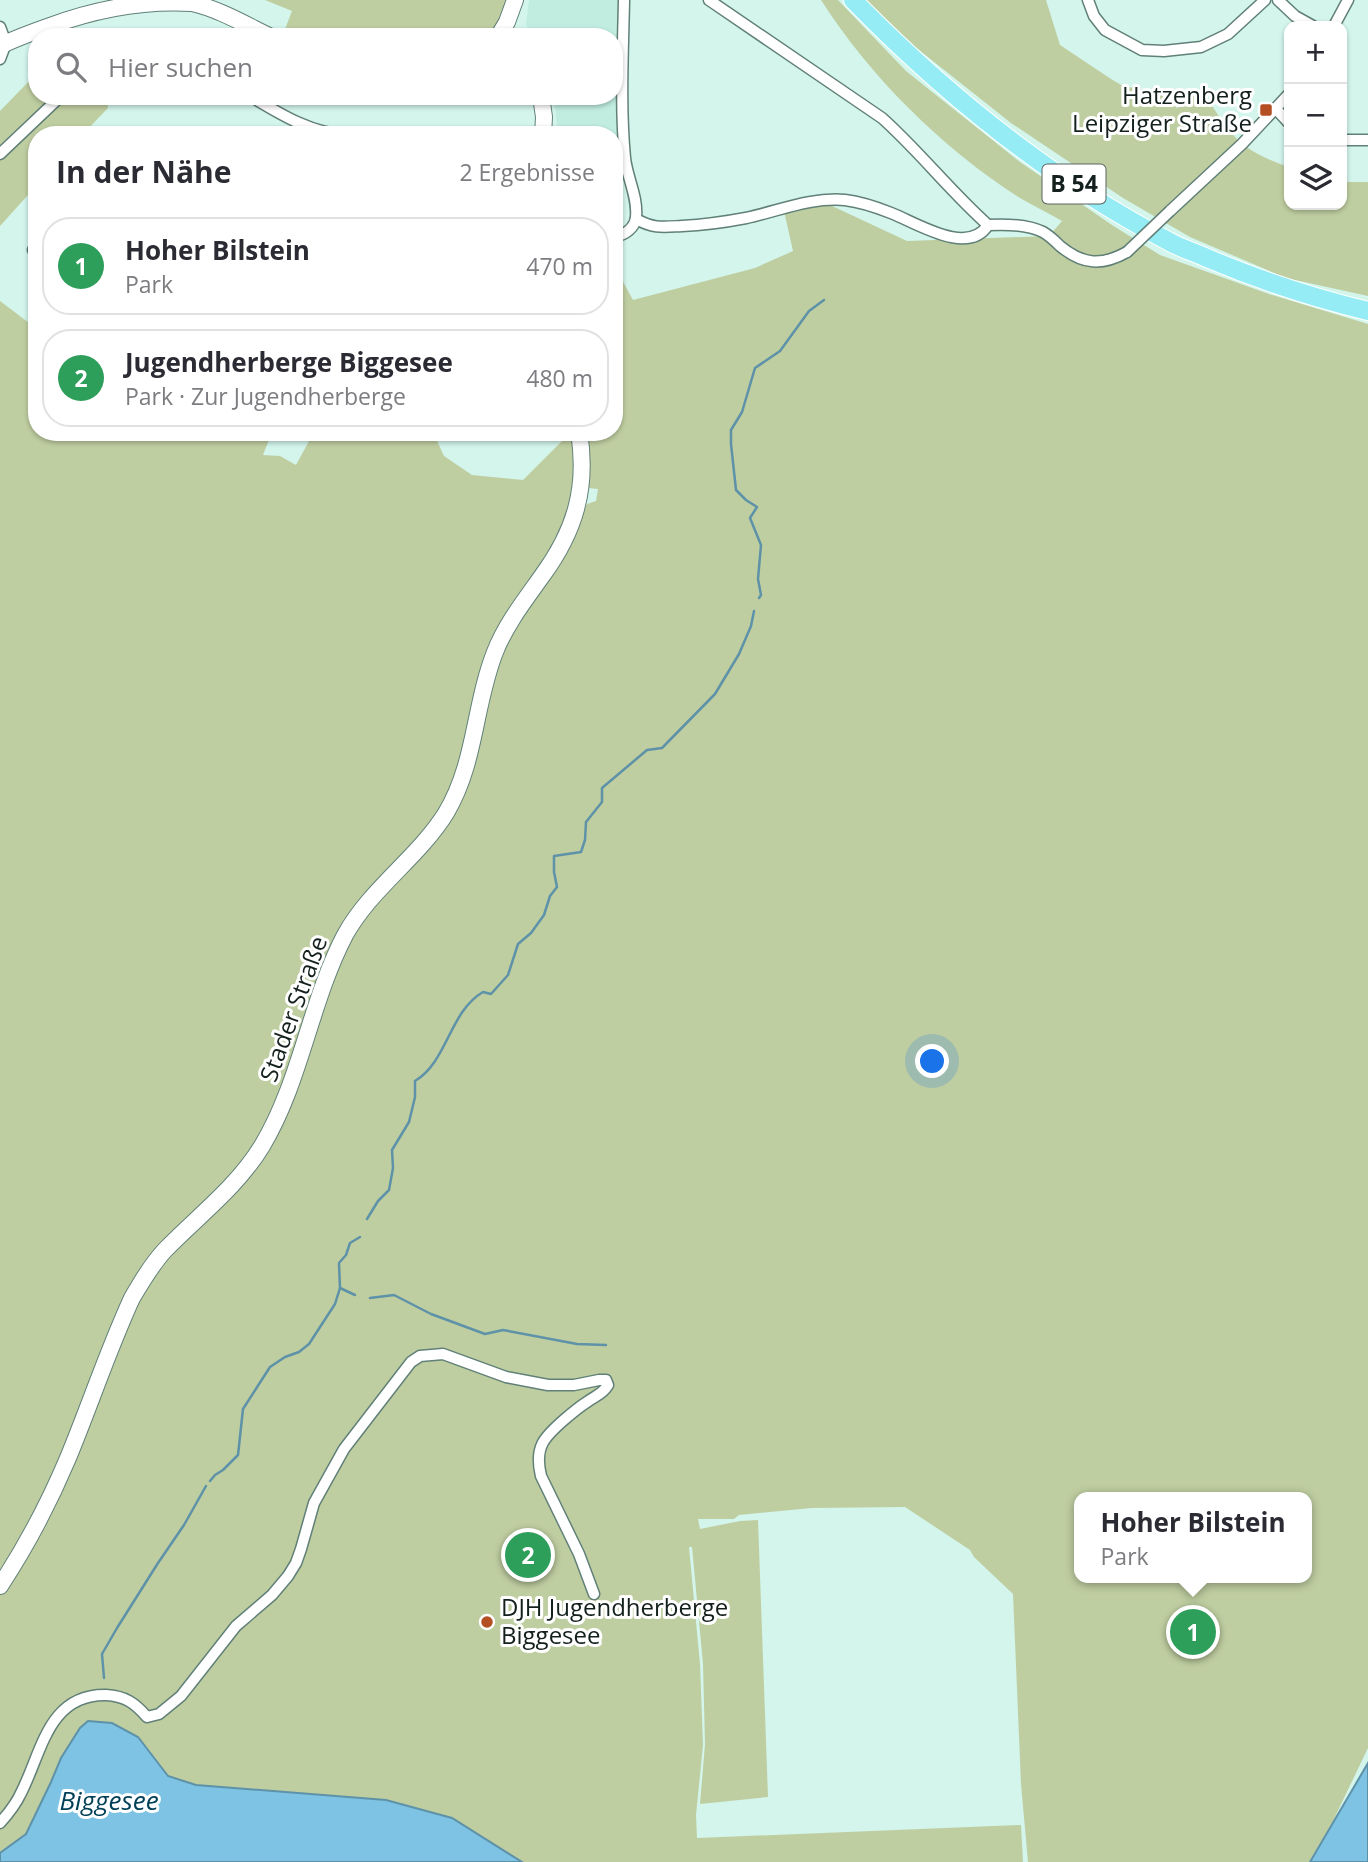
<!DOCTYPE html>
<html lang="de">
<head>
<meta charset="utf-8">
<style>
	body { margin:0; font-family:"Open Sans",sans-serif; background:#f7f7f7; color:#2b2b33 }
	.controls { position:absolute; right:21px; top:21px; display:grid; overflow:hidden; border-radius:14px; box-shadow:0 2px 5px #0004 }
	.controls button { width:63px; height:63px; display:grid; place-items:center; padding:0; border:0; border-bottom:2px solid #e1e1e2; background:#fff; color:#2b2b33; font:35px sans-serif }
	.you { position:absolute; left:933px; top:1062px; width:24px; height:24px; margin:-18px; border:5px solid #fff; border-radius:50%; background:#1a73e8; box-shadow:0 0 0 10px #1a73e833 }
	.badge { display:grid; place-items:center; width:46px; height:46px; border-radius:50%; background:#b44e23; color:#fff; font-size:23px; font-weight:700 }
	.pin { position:absolute; translate:-50% -50%; border:4px solid #fff; box-shadow:0 2px 7px #0006 }
	.popup { position:absolute; left:1074px; top:1492px; width:238px; height:91px; box-sizing:border-box; display:grid; place-content:center; border-radius:14px; background:#fff; filter:drop-shadow(0 2px 5px #0005); font-size:23px; white-space:nowrap; color:#7c7c81 }
	.popup b { font-size:26px; color:#2b2b33 }
	.popup::after { content:''; position:absolute; left:50%; top:100%; margin-left:-14px; border:14px solid transparent; border-top-color:#fff }
	.list { margin:0; padding:0; list-style:none }
	h2 { display:flex; justify-content:space-between; align-items:center; height:91px; margin:0; padding:0 28px; font-size:30px }
	h2 small { font-size:23px; font-weight:400; color:#7c7c81 }
	.list li { display:grid; grid-template-columns:46px 1fr auto; gap:21px; align-items:center; box-sizing:border-box; height:98px; margin:0 14px 14px; padding:0 14px; border:2px solid #e1e1e2; border-radius:28px }
	.list b { display:block; font-size:26px; white-space:nowrap }
	.list p { margin:0; font-size:23px; white-space:nowrap; color:#7c7c81 }
	.list em { font-size:23px; font-style:normal; color:#7c7c81 }
	.icon { flex:none; width:38px; height:38px; fill:none; stroke:currentColor; stroke-width:2; stroke-linecap:round; stroke-linejoin:round }
	.map { position:relative; flex:none; width:1368px; height:1862px; overflow:hidden }
	.search { position:absolute; background:#fff; box-shadow:0 2px 5px #0004; left:28px; top:28px; width:595px; height:77px; display:flex; align-items:center; gap:18px; box-sizing:border-box; padding:0 24px; border-radius:28px; color:#7c7c81; font-size:26px }
	.panel { position:absolute; background:#fff; box-shadow:0 2px 5px #0004; left:28px; top:126px; width:595px; height:315px; border-radius:28px }
	.map>svg:first-child { display:block }
	.built { fill:#c1ede0 }
	.green { fill:#bfcea1; fill-rule:evenodd }
	.water { fill:#7ec3e4; stroke:#5e92a8; stroke-width:2 }
	.lines { fill:none; stroke-linecap:round; stroke-linejoin:round }
	.stream { stroke:#5e92a8; stroke-width:2.5 }
	.street-casing { stroke:#618078; stroke-width:13 }
	.secondary-casing { stroke:#618078; stroke-width:18 }
	.primary-casing { stroke:#fff; stroke-width:20 }
	.street { stroke:#fff; stroke-width:10 }
	.secondary { stroke:#fff; stroke-width:16 }
	.primary { stroke:#95ecf4; stroke-width:18 }
	.street-bridge-casing { stroke:#618078; stroke-width:13; stroke-linecap:butt }
	.street-bridge { stroke:#fff; stroke-width:10 }
	.poi-dot { fill:#b44e23; stroke:#fff; stroke-width:2.5 }
	.labels { text-anchor:middle; stroke-width:6; stroke-linejoin:round; paint-order:stroke }
	.shield { fill:#fff; stroke:#5a6361; stroke-width:2 }
	.shield-label { font-size:23px; font-weight:bold; fill:#14201d }
	.poi-label { font-size:24px; fill:#14201d; stroke:#fff; text-anchor:end }
	.street-label { font-size:24px; fill:#14201d; stroke:#fff }
	.water-label { font-size:26px; font-style:italic; fill:#024057; stroke:#fff }
</style>
</head>
<body>
<div class="map">
<svg width="1368" height="1862" viewBox="0 0 1368 1862">
	<rect width="100%" height="100%" fill="#d3f5ec"/>
	<!-- built -->
	<path class="built" d="M 529,0 L 621,0 L 620,156 L 614,156 L 614,135 L 558,135 L 554,96 L 614,96 L 614,37 L 530,37 L 526,23 Z"/>
	<!-- green -->
	<g class="green">
		<path d="M 265,0 L 509,0 C 506,14 496,27 486,37 L 282,37 L 292,11 Z"/>
		<path d="M 821,0 L 838,0 L 906,71 L 1020,162 L 1112,225 L 1160,255 L 1269,294 L 1368,324 L 1368,1748 L 1332,1823 L 1309,1862 L 1028,1862 L 1021,1784 L 1013,1594 L 974,1557 L 970,1550 L 905,1507 L 812,1508 L 739,1515 L 734,1519 L 698,1519 L 700,1529 L 740,1521 L 758,1520 L 768,1797 L 700,1804 L 705,1744 L 703,1664 L 692,1547 L 689,1547 L 700,1664 L 703,1745 L 696,1815 L 697,1838 L 1021,1825 L 1023,1862 L 522,1862 L 452,1818 L 386,1800 L 196,1785 L 168,1776 L 138,1737 L 112,1723 L 88,1721 L 80,1728 L 61,1758 L 51,1782 L 26,1834 L 0,1853 L 0,301 L 37,329 L 37,432 L 272,432 L 263,455 L 280,456 L 296,465 L 314,432 L 433,432 L 444,456 L 472,475 L 523,480 L 571,432 L 573,432 C 582,492 565,529 532,578 C 525,588 516,597 510,608 C 502,622 496,637 489,652 L 501,657 L 507,638 L 524,611 L 558,567 L 575,535 L 587,504 L 596,501 L 598,489 L 588,488 L 589,460 L 586,432 L 614,432 L 614,279 L 621,278 L 633,300 L 755,268 L 793,251 L 784,211 L 830,205 L 907,241 L 1049,236 L 1062,221 C 1049,213 1033,206 1020,198 C 943,149 870,77 821,0 ZM 1079,1497 L 1307,1497 L 1307,1578 L 1079,1578 Z"/>
		<path d="M 866,0 L 1046,0 L 1060,45 L 1111,79 L 1123,86 L 1158,92 L 1177,108 L 1193,89 L 1201,90 C 1213,106 1223,125 1237,139 C 1250,152 1271,161 1289,167 L 1289,205 L 1342,205 L 1342,182 L 1368,182 L 1368,296 L 1286,278 L 1190,237 L 1123,198 L 1011,123 L 914,46 Z"/>
		<path d="M 37,73 L 37,96 L 107,96 L 108,108 L 82,135 L 37,135 L 37,185 L 0,226 L 0,111 Z"/>
	</g>
	<!-- water -->
	<g class="water">
		<path d="M 88,1721 L 112,1723 L 138,1737 L 168,1776 L 196,1785 L 386,1800 L 452,1818 L 522,1862 L 0,1862 L 0,1853 L 26,1834 L 51,1782 L 61,1758 L 80,1728 Z"/>
		<path d="M 1368,1763 L 1368,1862 L 1310,1862 Z"/>
	</g>
	<g class="lines">
		<!-- stream -->
		<g class="stream">
			<path d="M 759,598 L 761,595 L 758,579 L 761,545 L 750,518 L 757,507 L 746,500 L 736,490 L 731,444 L 731,430 L 742,412 L 755,368 L 780,351 L 809,311 L 824,300"/>
			<path d="M 367,1219 L 378,1201 L 389,1190 L 393,1168 L 392,1150 L 409,1122 L 415,1097 L 415,1081 C 448,1061 449,1012 483,992 L 491,994 L 508,975 L 518,944 L 531,933 L 544,915 L 550,896 L 557,887 L 554,872 L 554,856 L 581,852 L 585,840 L 586,822 L 602,802 L 602,788 L 647,750 L 662,748 L 715,694 L 739,654 L 751,626 L 754,611"/>
			<path d="M 340,1288 L 355,1295"/>
			<path d="M 370,1298 L 394,1295 L 431,1314 L 485,1334 L 503,1330 L 577,1344 L 606,1345"/>
			<path d="M 210,1481 L 215,1475 L 223,1470 L 238,1455 L 243,1409 L 270,1367 L 285,1357 L 299,1352 L 309,1344 L 335,1304 L 340,1288 L 339,1263 L 346,1255 L 350,1243 L 360,1237"/>
			<path d="M 104,1678 L 102,1654 L 117,1628 L 158,1563 L 184,1525 L 206,1486"/>
		</g>
		<!-- street casing -->
		<g class="street-casing">
			<g id="street">
				<path d="M 709,0 L 882,118 C 919,151 950,191 988,225"/>
				<path d="M 1088,0 L 1094,16 L 1105,30 L 1142,50 L 1164,51 L 1201,47 L 1228,34 L 1265,0"/>
				<path d="M 1278,0 L 1295,16 L 1313,26"/>
				<path d="M 1334,26 L 1348,0"/>
				<path d="M 0,27 L 6,43 L 0,59"/>
				<path d="M 250,96 C 280,114 312,134 347,135"/>
				<path d="M 1276,109 L 1289,123"/>
				<path d="M 1342,140 L 1368,140"/>
				<path d="M 0,154 L 61,96"/>
				<path d="M 1170,211 L 1242,144 L 1289,94"/>
				<path d="M 636,219 C 654,229 663,227 682,226 C 703,225 725,222 746,218 C 779,211 810,197 845,200 C 861,202 876,207 891,213 C 915,222 968,257 988,225"/>
				<path d="M 988,225 C 1006,224 1026,224 1043,232 C 1050,236 1055,241 1060,246 C 1083,265 1102,266 1127,252"/>
				<path d="M 614,237 C 625,235 635,228 636,217 C 638,197 627,177 625,158 C 620,106 623,52 624,0"/>
				<path d="M 33,250 L 37,256"/>
				<path d="M 0,1823 C 8,1814 16,1804 21,1793 C 42,1752 48,1694 106,1695 C 125,1696 135,1703 147,1717 L 159,1714 L 181,1696 L 236,1626 L 272,1595 L 288,1576 L 296,1563 L 301,1549 L 314,1503 L 344,1449 L 411,1362 L 420,1356 L 443,1354 L 506,1377 L 548,1385 L 574,1385 L 599,1380 L 606,1380 L 608,1385 C 603,1394 595,1396 587,1402 C 579,1407 572,1413 565,1419 C 544,1437 534,1447 541,1476 L 579,1554 L 594,1594"/>
			</g>
		</g>
		<!-- secondary casing -->
		<g class="secondary-casing">
			<g id="secondary">
				<path d="M 498,37 L 507,22 L 515,0"/>
				<path d="M 0,46 C 16,38 33,32 50,26 C 96,9 142,0 192,3 C 219,9 246,25 271,37"/>
				<path d="M 541,96 L 544,117 L 543,135"/>
				<path d="M 0,1586 C 27,1545 49,1503 68,1458 C 90,1405 108,1350 132,1298 C 142,1281 152,1264 165,1250 C 198,1216 237,1187 262,1146 C 301,1081 310,1002 345,935 C 371,888 418,858 446,813 C 476,763 474,705 495,652 C 506,624 525,600 542,576 C 575,531 588,488 579,432"/>
			</g>
		</g>
		<!-- primary casing -->
		<g class="primary-casing">
			<path id="primary" d="M 853,0 C 945,94 1051,180 1168,241 C 1180,248 1194,252 1207,258 C 1259,280 1313,298 1368,311"/>
		</g>
		<!-- street -->
		<use href="#street" class="street"/>
		<!-- secondary -->
		<use href="#secondary" class="secondary"/>
		<!-- primary -->
		<use href="#primary" class="primary"/>
		<!-- street-bridge casing -->
		<g class="street-bridge-casing">
			<path id="street-bridge" d="M 1127,252 L 1170,211"/>
		</g>
		<!-- street-bridge -->
		<use href="#street-bridge" class="street-bridge"/>
	</g>
	<!-- markers -->
	<g class="poi-dot">
		<rect x="1259" y="103" width="14" height="14" rx="3.5"/>
		<circle cx="487" cy="1622" r="7"/>
	</g>
	<g class="labels">
		<!-- shield labels -->
		<rect class="shield" x="1042.5" y="164.5" width="63" height="39" rx="5"/>
		<g class="shield-label">
			<text x="1074" y="192">B 54</text>
		</g>
		<!-- poi labels -->
		<g class="poi-label">
			<text x="1252" y="104">Hatzenberg<tspan x="1252" dy="28">Leipziger Straße</tspan></text>
			<text x="501" y="1616" text-anchor="start">DJH Jugendherberge<tspan x="501" dy="28">Biggesee</tspan></text>
		</g>
		<!-- street labels -->
		<g class="street-label">
			<text transform="translate(294 1009) rotate(-70)" y="8">Stader Straße</text>
		</g>
		<!-- water labels -->
		<g class="water-label">
			<text x="109" y="1810">Biggesee</text>
		</g>
	</g>
</svg>
<div class="controls">
<button>+</button>
<button>−</button>
<button><svg class="icon" aria-label="layers" viewBox="0 0 24 24"><path d="M12 4l9 5-9 5-9-5zM3 14l9 5 9-5"/></svg></button>
</div>
<div class="you"></div>
<div class="pin badge" style="left:1193px;top:1632px;background:#2e9e5b">1</div>
<div class="popup"><b>Hoher Bilstein</b>Park</div>
<div class="pin badge" style="left:528px;top:1555px;background:#2e9e5b">2</div>
<div class="search"><svg class="icon" aria-label="search" viewBox="0 0 24 24"><circle cx="10" cy="10" r="6"/><path d="M15 15l6 6"/></svg>Hier suchen</div>
<section class="panel">
<h2>In der Nähe<small>2 Ergebnisse</small></h2>
<ul class="list">
<li><span class="badge" style="background:#2e9e5b">1</span><div><b>Hoher Bilstein</b><p>Park</p></div><em>470 m</em></li>
<li><span class="badge" style="background:#2e9e5b">2</span><div><b>Jugendherberge Biggesee</b><p>Park · Zur Jugendherberge</p></div><em>480 m</em></li>
</ul>
</section>
</div>
</body>
</html>
